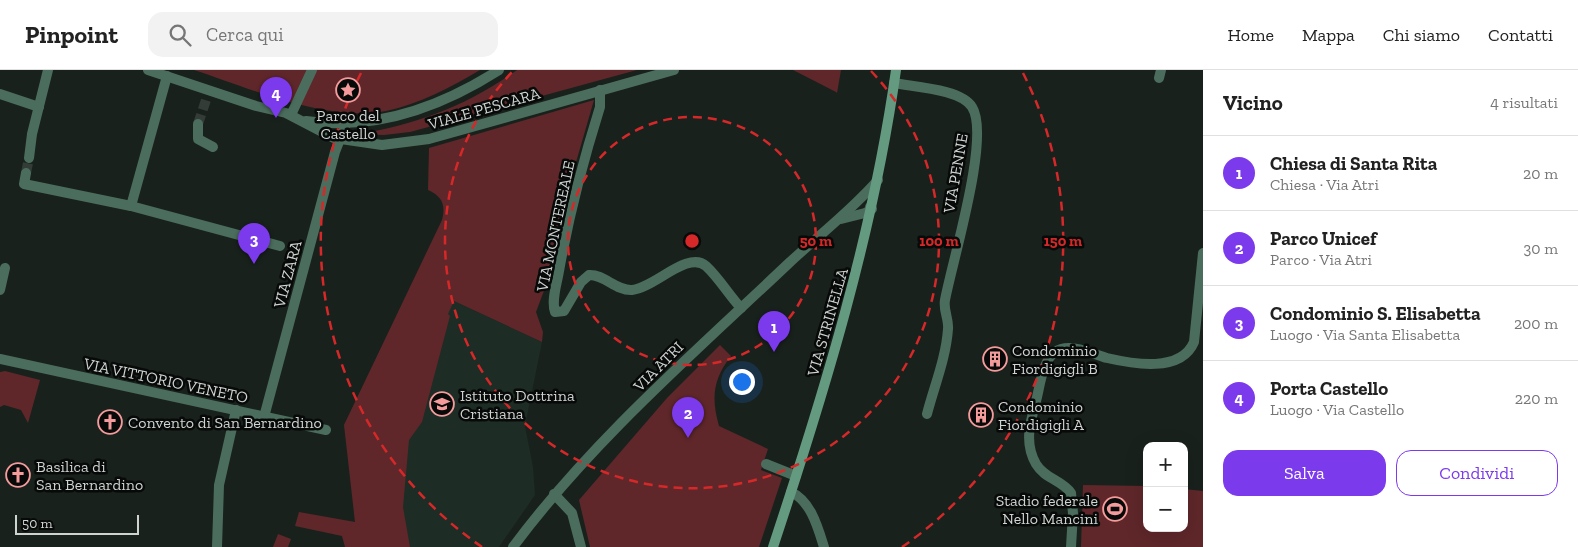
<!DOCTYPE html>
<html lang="it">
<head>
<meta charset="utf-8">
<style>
	body { margin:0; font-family:"Zilla Slab",serif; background:#f2f2f2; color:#222 }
	.controls { position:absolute; right:15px; bottom:15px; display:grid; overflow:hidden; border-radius:10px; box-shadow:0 5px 20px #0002 }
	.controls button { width:45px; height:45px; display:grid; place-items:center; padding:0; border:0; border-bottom:1px solid #e0e0e0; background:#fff; color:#222; font:25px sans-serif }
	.scale { position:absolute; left:15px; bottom:12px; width:124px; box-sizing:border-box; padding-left:5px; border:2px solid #cfd4d1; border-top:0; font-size:14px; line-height:18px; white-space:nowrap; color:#cfd4d1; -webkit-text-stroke:4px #070a08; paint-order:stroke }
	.you { position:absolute; left:741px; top:311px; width:18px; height:18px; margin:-12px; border:4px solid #fff; border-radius:50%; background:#1a73e8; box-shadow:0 0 0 8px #1a73e833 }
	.badge { display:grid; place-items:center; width:32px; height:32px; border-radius:50%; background:#7c3aed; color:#fff; font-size:16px; font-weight:700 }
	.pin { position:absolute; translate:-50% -41px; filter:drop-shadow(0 1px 2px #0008) }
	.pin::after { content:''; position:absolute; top:26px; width:18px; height:15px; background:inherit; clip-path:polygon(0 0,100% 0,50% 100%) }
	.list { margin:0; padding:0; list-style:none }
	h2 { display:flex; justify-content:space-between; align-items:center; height:65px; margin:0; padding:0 20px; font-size:21px }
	h2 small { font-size:16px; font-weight:400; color:#767676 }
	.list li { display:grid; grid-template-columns:32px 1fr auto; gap:15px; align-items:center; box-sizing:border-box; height:75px; padding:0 20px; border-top:1px solid #e0e0e0 }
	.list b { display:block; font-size:19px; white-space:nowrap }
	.list p { margin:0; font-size:16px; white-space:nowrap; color:#767676 }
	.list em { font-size:16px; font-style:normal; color:#767676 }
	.actions { display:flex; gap:10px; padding:15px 20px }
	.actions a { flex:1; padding:11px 0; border:1px solid #7c3aed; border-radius:15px; text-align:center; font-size:18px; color:#7c3aed }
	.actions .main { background:#7c3aed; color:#fff }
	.icon { flex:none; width:28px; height:28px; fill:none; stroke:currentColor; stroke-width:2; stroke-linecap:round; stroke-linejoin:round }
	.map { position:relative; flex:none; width:1203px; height:477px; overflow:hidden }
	header { display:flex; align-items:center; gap:30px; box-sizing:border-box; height:70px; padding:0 25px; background:#fff; border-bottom:1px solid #e0e0e0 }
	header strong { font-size:24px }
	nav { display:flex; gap:28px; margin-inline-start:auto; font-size:18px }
	.search { width:350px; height:45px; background:#f2f2f2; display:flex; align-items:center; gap:12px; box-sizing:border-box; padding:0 18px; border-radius:15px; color:#767676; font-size:19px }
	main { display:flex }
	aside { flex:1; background:#fff }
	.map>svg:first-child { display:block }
	.built { fill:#1d2c25 }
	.green { fill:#5f272a }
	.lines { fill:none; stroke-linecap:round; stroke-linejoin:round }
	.street-tunnel { stroke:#343c38; stroke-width:10; stroke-dasharray:10 5; stroke-linecap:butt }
	.street { stroke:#4b6d5d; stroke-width:10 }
	.secondary { stroke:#639a80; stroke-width:10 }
	.ring { fill:none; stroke:#d62828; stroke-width:2.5; stroke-dasharray:9 6 }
	.labels { text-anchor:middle; stroke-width:5; stroke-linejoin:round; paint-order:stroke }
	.street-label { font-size:16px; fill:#cfd4d1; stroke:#070a08 }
	.poi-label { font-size:16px; fill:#cfd4d1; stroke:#070a08; text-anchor:start }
	.centre { fill:#d62828; stroke:#070a08; stroke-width:2.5 }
	.ring-label { font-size:15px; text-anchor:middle; font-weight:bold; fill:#d62828; stroke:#070a08; stroke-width:5; stroke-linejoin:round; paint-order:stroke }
</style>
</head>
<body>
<header>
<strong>Pinpoint</strong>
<div class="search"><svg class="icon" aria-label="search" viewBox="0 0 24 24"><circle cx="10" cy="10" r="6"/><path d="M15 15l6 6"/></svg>Cerca qui</div>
<nav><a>Home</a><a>Mappa</a><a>Chi siamo</a><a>Contatti</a></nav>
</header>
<main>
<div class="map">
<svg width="1203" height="477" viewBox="0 0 1203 477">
	<rect width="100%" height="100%" fill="#19211d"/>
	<!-- built -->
	<path class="built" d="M 413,212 L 542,272 L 525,356 L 533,397 L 535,425 L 499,477 L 362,477 L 344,355 Z"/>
	<!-- green -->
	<g class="green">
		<path d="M 194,0 L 480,0 C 452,17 419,34 386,41 C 329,53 249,18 194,0 Z"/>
		<path d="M 517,0 L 637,0 L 410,62 L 384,65 L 357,64 C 416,55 468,35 517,0 Z"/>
		<path d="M 793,0 L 841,0 L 837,23 L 836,22 Z"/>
		<path d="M 594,30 L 559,151 L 551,202 L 536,242 L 543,262 L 542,272 L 454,231 L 448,244 L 450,246 L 422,352 L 409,370 L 403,437 L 410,477 L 345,477 L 342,466 L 295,456 L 299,442 L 355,452 L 344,355 L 442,150 C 446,135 442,126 428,120 L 429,78 Z"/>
		<path d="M 720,275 L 731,286 C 713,309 711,328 719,356 L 768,379 L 761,400 L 782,408 L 759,477 L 590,477 L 579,430 L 667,328 Z"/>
		<path d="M 5,301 L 40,310 L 28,353 L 21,340 L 4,335 L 0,337 L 0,302 Z"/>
		<path d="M 1083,415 L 1147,416 L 1147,458 L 1184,458 L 1184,419 L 1203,421 L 1203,477 L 1081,477 Z"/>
		<path d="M 278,464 L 291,469 L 288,477 L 273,477 Z"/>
	</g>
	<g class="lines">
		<!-- street-tunnel -->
		<g class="street-tunnel">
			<path d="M 198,54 L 206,30"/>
			<path d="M 26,103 L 29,88"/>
		</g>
		<!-- street -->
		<g class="street">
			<path d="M 148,0 L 256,36 L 286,43 L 334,68 L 382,75 L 429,69 L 674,0"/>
			<path d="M 1159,8 L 1161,0"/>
			<path d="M 894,13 C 914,17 961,19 972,37 C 991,66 952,192 945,230 C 943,240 949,249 948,259 C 946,288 934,317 927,344"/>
			<path d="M 600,20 L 600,37 C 583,91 569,145 559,201 C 557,214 551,230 555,242 L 564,241 L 581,212 L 589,205 C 604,204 616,221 632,220 C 654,218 688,180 706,196 C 719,208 729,225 741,238"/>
			<path d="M 0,24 L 39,37"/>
			<path d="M 291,45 L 312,0"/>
			<path d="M 306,51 C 376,61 441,37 499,0"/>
			<path d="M 198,54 L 198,69 L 213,77"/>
			<path d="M 29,88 L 32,64 L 48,0"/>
			<path d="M 26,103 L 24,114 L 131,136 L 280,176"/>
			<path d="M 131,136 L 167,6"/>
			<path d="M 841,149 L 865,143 L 872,139 L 870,137"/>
			<path d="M 0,220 L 5,198"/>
			<path d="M 0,289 L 326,360"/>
			<path d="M 264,347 L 335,82 L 346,54"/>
			<path d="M 766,394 L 796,406"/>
			<path d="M 791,422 C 811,431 818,458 824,477"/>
			<path d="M 554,424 L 572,443 L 581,477"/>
			<path d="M 217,477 L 219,415 L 236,340"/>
			<path d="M 513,477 C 591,372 695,282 789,193 C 819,165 851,141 878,110"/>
			<path d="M 1071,477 L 1073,443 L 1071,423 C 1062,410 1045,409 1036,394 C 1024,373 1030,353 1036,331 C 1040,317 1042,291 1055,282 C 1069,272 1093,284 1107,288 C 1133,294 1181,303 1194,272 L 1203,183"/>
		</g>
		<!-- secondary -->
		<path class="secondary" d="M 773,477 C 825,320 873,164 896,0"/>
	</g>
	<!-- distance rings -->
	<g class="ring">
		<circle cx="692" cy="171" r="124"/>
		<path d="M871 1A247 247 0 1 1 513 1"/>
		<path d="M482 477A371 371 0 0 1 361 3M1023 3A371 371 0 0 1 902 477"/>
	</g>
	<!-- icons -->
	<defs>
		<g id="sight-ring" transform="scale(1.25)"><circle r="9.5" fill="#070a08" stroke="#f59b9c" stroke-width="1.5"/><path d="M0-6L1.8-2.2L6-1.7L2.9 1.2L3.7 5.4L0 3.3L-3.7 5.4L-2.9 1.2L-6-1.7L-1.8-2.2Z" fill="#f59b9c"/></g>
		<g id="building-ring" transform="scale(1.25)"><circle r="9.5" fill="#070a08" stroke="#f59b9c" stroke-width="1.5"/><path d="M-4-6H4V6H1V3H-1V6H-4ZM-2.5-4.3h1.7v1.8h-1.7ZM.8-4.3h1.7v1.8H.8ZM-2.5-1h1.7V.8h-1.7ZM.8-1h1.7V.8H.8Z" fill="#f59b9c"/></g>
		<g id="school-ring" transform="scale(1.25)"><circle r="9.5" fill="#070a08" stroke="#f59b9c" stroke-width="1.5"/><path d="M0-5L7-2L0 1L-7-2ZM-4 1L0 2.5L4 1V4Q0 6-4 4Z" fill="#f59b9c"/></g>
		<g id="church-ring" transform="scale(1.25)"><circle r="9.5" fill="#070a08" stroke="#f59b9c" stroke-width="1.5"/><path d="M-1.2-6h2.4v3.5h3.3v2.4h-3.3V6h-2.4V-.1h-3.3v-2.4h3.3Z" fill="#f59b9c"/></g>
		<g id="stadium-ring" transform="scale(1.25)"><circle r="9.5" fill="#070a08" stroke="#f59b9c" stroke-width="1.5"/><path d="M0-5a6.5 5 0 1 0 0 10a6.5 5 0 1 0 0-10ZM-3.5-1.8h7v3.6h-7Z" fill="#f59b9c"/></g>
	</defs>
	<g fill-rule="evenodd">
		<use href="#sight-ring" x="348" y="20"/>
		<use href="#building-ring" x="995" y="289"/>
		<use href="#school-ring" x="442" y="334"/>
		<use href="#building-ring" x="981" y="345"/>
		<use href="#church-ring" x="110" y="352"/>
		<use href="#church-ring" x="18" y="405"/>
		<use href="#stadium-ring" x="1115" y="439"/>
	</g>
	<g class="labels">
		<!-- street labels -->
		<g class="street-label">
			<text transform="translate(484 38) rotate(-16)" y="6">VIALE PESCARA</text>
			<text transform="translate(955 103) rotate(-80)" y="6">VIA PENNE</text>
			<text transform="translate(555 156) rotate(-78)" y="6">VIA MONTEREALE</text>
			<text transform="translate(287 204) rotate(-75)" y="6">VIA ZARA</text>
			<text transform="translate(827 252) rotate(-74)" y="6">VIA STRINELLA</text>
			<text transform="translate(658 296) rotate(-45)" y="6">VIA ATRI</text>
			<text transform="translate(166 310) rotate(12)" y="6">VIA VITTORIO VENETO</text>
		</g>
		<!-- poi labels -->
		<g class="poi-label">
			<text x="348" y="51" text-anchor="middle">Parco del<tspan x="348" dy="18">Castello</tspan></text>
			<text x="1012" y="286">Condominio<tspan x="1012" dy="18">Fiordigigli B</tspan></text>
			<text x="460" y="331">Istituto Dottrina<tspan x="460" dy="18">Cristiana</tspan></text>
			<text x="998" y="342">Condominio<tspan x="998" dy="18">Fiordigigli A</tspan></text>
			<text x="128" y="358">Convento di San Bernardino</text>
			<text x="36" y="402">Basilica di<tspan x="36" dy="18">San Bernardino</tspan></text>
			<text x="1098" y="436" text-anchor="end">Stadio federale<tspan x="1098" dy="18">Nello Mancini</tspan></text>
		</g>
	</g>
	<circle cx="692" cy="171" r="8" class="centre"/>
	<g class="ring-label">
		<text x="816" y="176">50 m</text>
		<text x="939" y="176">100 m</text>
		<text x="1063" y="176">150 m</text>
	</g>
</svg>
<div class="controls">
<button>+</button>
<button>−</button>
</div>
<div class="scale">50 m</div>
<div class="you"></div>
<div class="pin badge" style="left:774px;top:282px">1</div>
<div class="pin badge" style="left:688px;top:368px">2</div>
<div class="pin badge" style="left:254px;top:194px">3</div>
<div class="pin badge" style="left:276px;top:48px">4</div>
</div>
<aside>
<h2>Vicino<small>4 risultati</small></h2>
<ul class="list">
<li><span class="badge">1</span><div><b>Chiesa di Santa Rita</b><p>Chiesa · Via Atri</p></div><em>20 m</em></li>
<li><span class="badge">2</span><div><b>Parco Unicef</b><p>Parco · Via Atri</p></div><em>30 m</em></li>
<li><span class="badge">3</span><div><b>Condominio S. Elisabetta</b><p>Luogo · Via Santa Elisabetta</p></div><em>200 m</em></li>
<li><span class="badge">4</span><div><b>Porta Castello</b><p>Luogo · Via Castello</p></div><em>220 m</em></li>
</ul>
<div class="actions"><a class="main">Salva</a><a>Condividi</a></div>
</aside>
</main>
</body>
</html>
